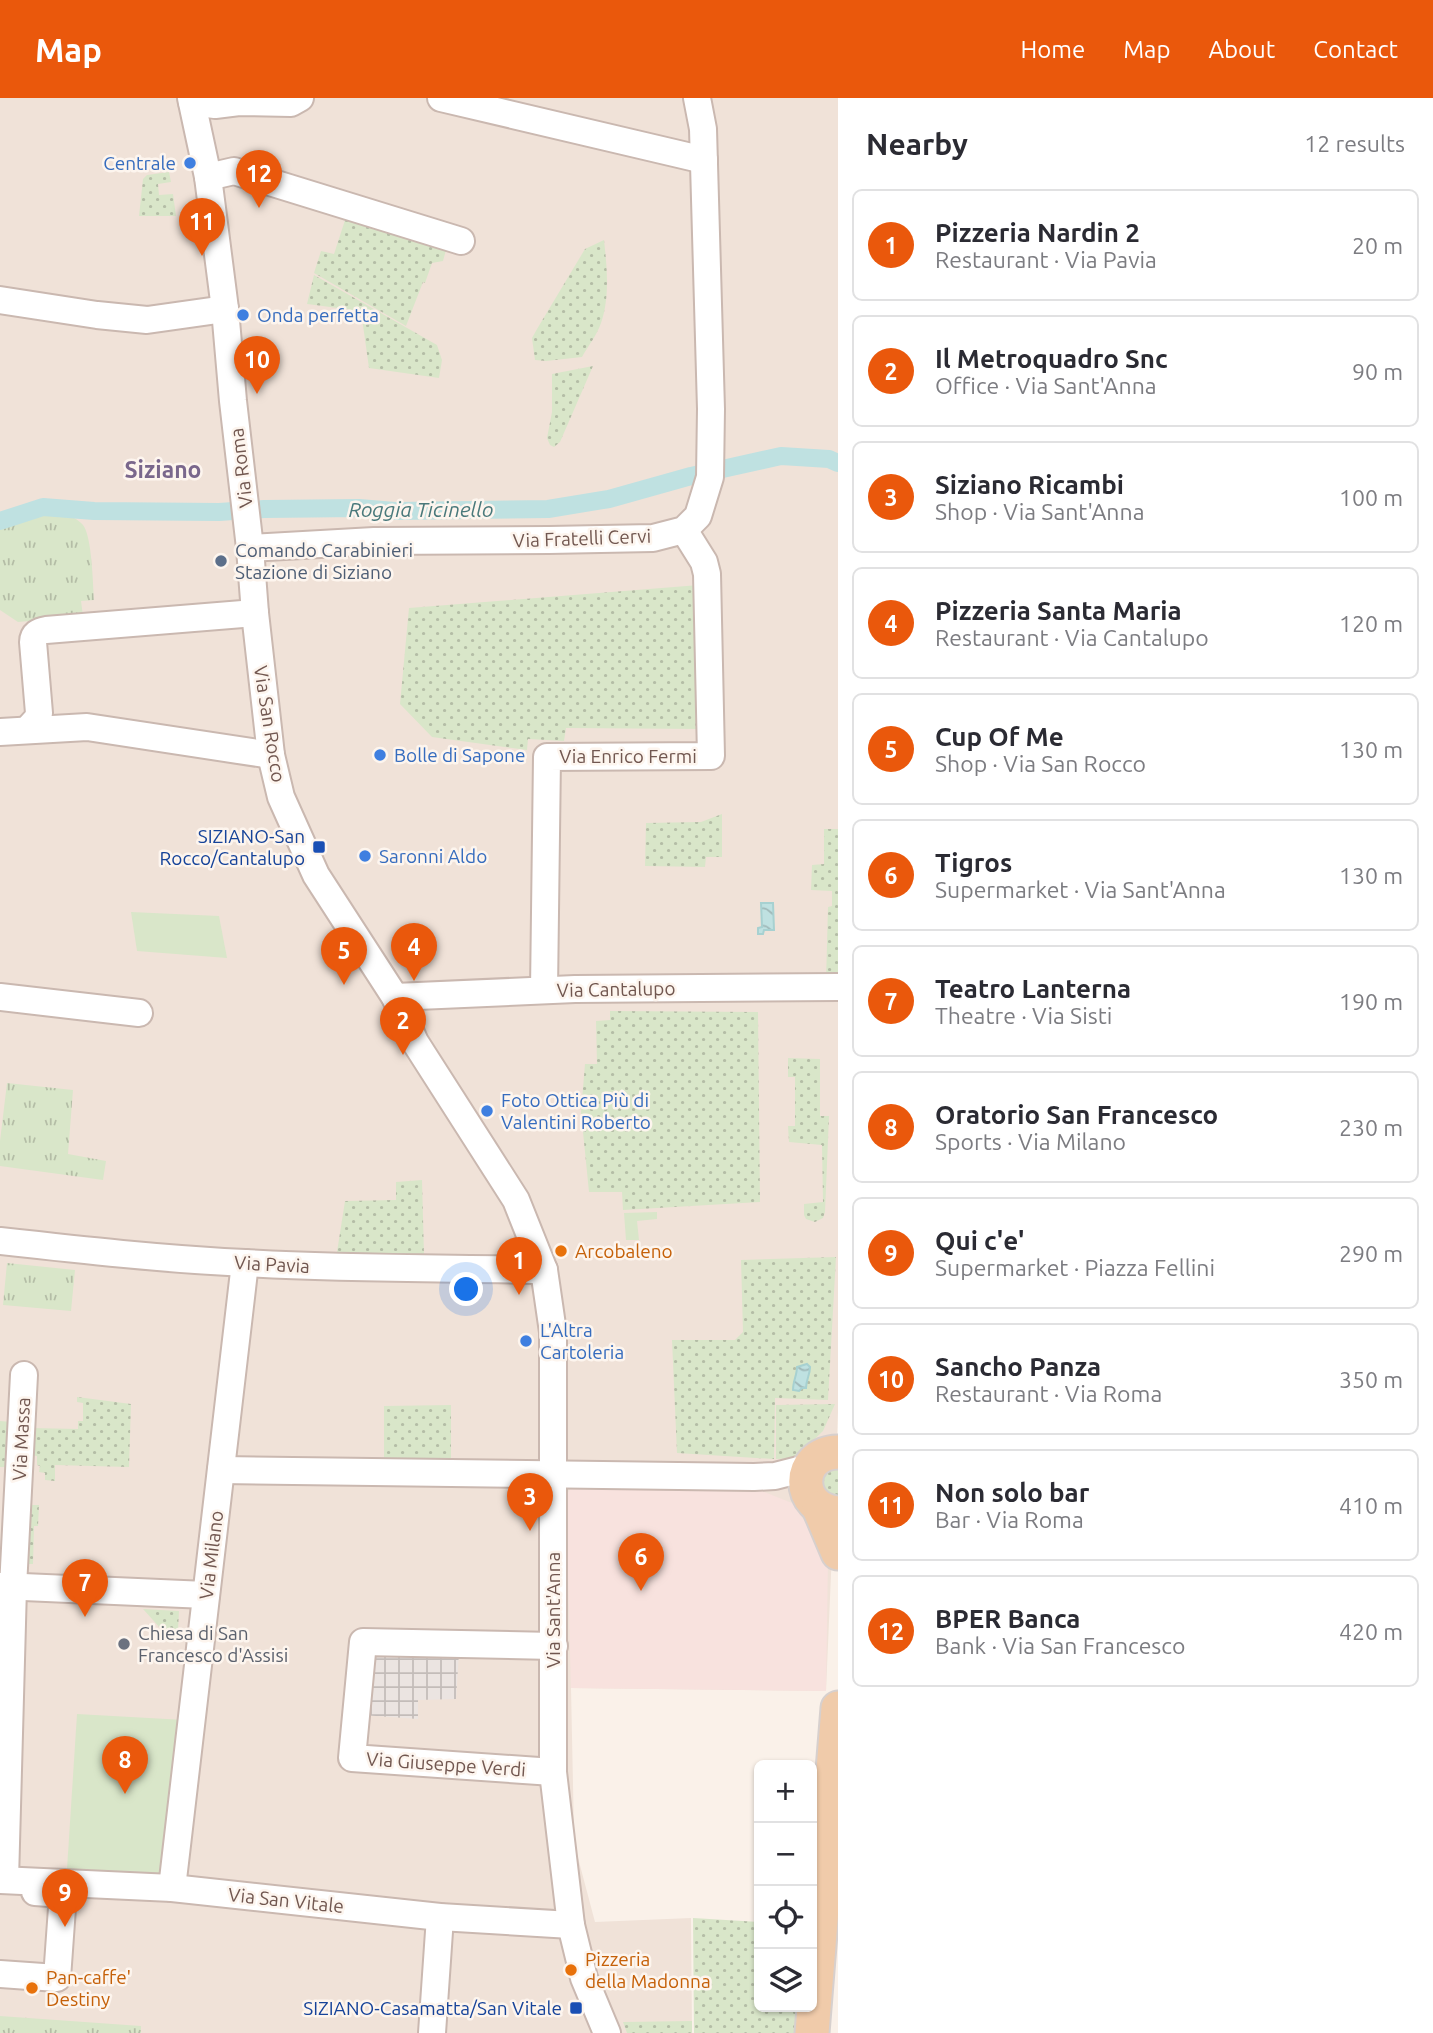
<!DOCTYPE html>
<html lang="en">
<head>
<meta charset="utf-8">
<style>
	body { margin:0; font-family:Ubuntu,sans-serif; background:#f7f7f7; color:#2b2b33 }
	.controls { position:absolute; right:21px; bottom:21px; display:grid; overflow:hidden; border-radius:10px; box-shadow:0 2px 5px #0004 }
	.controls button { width:63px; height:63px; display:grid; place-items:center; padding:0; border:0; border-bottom:2px solid #e1e1e2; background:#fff; color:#2b2b33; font:35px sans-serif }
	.you { position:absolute; left:467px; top:1192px; width:24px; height:24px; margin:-18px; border:5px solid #fff; border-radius:50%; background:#1a73e8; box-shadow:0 0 0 10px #1a73e833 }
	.badge { display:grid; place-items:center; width:46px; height:46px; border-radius:50%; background:#ea580c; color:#fff; font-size:23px; font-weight:700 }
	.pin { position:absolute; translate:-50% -58px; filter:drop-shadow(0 2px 4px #0008) }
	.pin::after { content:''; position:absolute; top:37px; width:24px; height:21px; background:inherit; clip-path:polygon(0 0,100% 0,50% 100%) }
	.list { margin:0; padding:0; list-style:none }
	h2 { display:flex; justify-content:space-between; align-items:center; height:91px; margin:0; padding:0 28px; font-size:30px }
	h2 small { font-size:23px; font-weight:400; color:#7c7c81 }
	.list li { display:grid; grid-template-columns:46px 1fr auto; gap:21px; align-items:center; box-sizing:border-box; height:112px; margin:0 14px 14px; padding:0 14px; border:2px solid #e1e1e2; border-radius:10px }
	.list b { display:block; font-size:26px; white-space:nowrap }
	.list p { margin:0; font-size:23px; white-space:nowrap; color:#7c7c81 }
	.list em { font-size:23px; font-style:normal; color:#7c7c81 }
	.icon { flex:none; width:38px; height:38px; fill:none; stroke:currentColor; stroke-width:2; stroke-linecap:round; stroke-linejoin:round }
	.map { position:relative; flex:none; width:838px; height:1935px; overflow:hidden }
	header { display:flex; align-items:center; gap:42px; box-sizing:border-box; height:98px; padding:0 35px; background:#ea580c; color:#fff }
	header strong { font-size:33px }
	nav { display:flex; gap:38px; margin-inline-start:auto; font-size:24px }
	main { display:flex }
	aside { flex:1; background:#fff }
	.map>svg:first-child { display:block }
	.residential { fill:#f0e2d8 }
	.commercial { fill:#f8e2de }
	.industrial { fill:url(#industrial-grid) }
	.grass { fill:url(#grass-dots) }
	.park { fill:url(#park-tufts) }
	.pitch { fill:#d9e6c9 }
	.water { fill:url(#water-waves); stroke:#a7d1d1; stroke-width:2 }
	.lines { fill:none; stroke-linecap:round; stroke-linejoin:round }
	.canal { stroke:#bfe1e1; stroke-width:18 }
	.minor-casing { stroke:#cab8b0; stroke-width:30 }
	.major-casing { stroke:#d7d0ce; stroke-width:37 }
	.minor { stroke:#fff; stroke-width:26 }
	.major { stroke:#f0cbaa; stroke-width:33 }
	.shop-dot { fill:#3f7fe0; stroke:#fdf5ee; stroke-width:2.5 }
	.service-dot { fill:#5c6f8a; stroke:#fdf5ee; stroke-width:2.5 }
	.transit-dot { fill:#1a4fb4; stroke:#fdf5ee; stroke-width:2.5 }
	.food-dot { fill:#e8710a; stroke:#fdf5ee; stroke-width:2.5 }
	.worship-dot { fill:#6b7280; stroke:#fdf5ee; stroke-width:2.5 }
	.labels { text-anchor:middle; stroke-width:5; stroke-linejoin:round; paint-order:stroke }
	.shop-label { font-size:19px; fill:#366cbe; stroke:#fdf5ee; text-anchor:start }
	.street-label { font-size:19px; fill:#715750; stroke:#fdf5ee }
	.service-label { font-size:19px; fill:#4e5e75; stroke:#fdf5ee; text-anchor:start }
	.transit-label { font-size:19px; fill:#164399; stroke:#fdf5ee; text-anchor:end }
	.food-label { font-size:19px; fill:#c56008; stroke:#fdf5ee; text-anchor:start }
	.worship-label { font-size:19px; fill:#5b616d; stroke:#fdf5ee; text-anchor:start }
	.water-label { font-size:21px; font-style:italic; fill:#49797b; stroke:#fdf5ee }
	.quarter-label { font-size:23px; font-weight:bold; fill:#7a678c; stroke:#fdf5ee }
</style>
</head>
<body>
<header>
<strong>Map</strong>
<nav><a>Home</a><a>Map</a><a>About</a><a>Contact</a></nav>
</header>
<main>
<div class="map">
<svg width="838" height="1935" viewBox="0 0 838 1935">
	<defs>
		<pattern id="industrial-grid" width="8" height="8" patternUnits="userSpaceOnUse" patternTransform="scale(1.75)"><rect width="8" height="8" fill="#ebe4e1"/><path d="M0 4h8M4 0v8" fill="none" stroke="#c3bcb9"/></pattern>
		<pattern id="grass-dots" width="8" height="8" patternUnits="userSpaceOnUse" patternTransform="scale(1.75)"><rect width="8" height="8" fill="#d9e6c9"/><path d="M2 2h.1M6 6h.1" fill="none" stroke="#b4bda6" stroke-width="1.8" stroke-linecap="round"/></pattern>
		<pattern id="park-tufts" width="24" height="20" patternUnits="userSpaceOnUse" patternTransform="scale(1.75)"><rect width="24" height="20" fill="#d9e6c9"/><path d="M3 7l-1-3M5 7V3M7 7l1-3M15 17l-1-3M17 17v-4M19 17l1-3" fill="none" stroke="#b4bda6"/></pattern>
		<pattern id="water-waves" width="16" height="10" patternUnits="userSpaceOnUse" patternTransform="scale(1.75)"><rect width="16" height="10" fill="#bfe1e1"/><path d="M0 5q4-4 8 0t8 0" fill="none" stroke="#a0b9b9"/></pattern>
	</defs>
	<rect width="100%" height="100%" fill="#faf1e9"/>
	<!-- residential -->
	<path class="residential" d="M 0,0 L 838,0 L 838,1314 L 826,1593 L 571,1590 L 574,1735 L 577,1756 L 595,1824 L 691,1820 L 692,1935 L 0,1935 Z"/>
	<!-- commercial -->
	<path class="commercial" d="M 572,1388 L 706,1388 L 762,1393 L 792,1405 L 828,1457 L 826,1593 L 571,1590 L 566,1398 Z"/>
	<!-- industrial -->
	<path class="industrial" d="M 367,1554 L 459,1555 L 456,1601 L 418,1602 L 418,1621 L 362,1617 Z"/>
	<!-- grass -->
	<g class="grass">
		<path d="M 169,74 L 171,84 L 158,86 L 159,97 L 173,96 L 176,118 L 139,118 L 143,81 L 147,77 Z"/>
		<path d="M 346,119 L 446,152 L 443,163 L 432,165 L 425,185 L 423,184 L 406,228 L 314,175 L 321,153 L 334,156 Z"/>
		<path d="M 604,142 C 607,169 610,199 601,225 C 597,237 588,248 582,259 L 546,263 L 535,262 L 532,240 L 537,231 L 585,151 Z"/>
		<path d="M 314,177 L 437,247 L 442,262 L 439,280 L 369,270 L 361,213 L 307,206 Z"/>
		<path d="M 593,268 L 560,344 L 554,349 L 550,347 L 547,340 L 552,314 L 552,276 Z"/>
		<path d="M 699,487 L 700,631 L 566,630 L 564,643 L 528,641 L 527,652 L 432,639 L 400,606 L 409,510 Z"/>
		<path d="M 722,716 L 722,759 L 706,759 L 705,769 L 645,768 L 646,725 L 701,724 Z"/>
		<path d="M 824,731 L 838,731 L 838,883 L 826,883 L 828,809 L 832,808 L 832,793 L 811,792 L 812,767 L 824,766 Z"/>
		<path d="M 610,913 L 758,914 L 760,1104 L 623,1112 L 622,1094 L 589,1094 L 581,1014 L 585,966 L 597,966 L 596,923 L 610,922 Z"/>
		<path d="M 788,960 L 820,961 L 820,1018 L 829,1018 L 825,1114 L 823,1120 L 815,1124 L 806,1121 L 804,1117 L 804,1106 L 823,1104 L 822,1047 L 789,1044 L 788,1028 L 795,1028 L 795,979 L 788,979 Z"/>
		<path d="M 422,1082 L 424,1157 L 337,1154 L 345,1103 L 396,1102 L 396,1084 Z"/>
		<path d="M 836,1159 L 828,1302 L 775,1300 L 774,1361 L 677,1355 L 672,1242 L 735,1242 L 743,1234 L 741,1162 Z"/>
		<path d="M 77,1299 L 131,1306 L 129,1369 L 55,1367 L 55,1383 L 45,1382 L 45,1375 L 39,1374 L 40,1368 L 37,1367 L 37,1358 L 30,1357 L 31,1330 L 78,1331 L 78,1323 L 83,1323 L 83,1305 L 77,1304 Z"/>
		<path d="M 835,1306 L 823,1333 L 795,1360 L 776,1361 L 776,1307 Z"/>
		<path d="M 451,1307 L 451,1367 L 384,1367 L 384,1308 Z"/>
		<path d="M 0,1323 L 12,1324 L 10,1369 L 0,1369 Z"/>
		<path d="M 838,1368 L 838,1403 L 823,1393 C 822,1379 825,1373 838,1368 Z"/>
		<path d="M 28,1407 L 39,1407 L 38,1428 L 34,1428 L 33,1466 L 26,1466 Z"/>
		<path d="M 143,1511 L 179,1513 L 178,1532 L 162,1532 Z"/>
		<path d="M 693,1820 L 759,1824 L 759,1909 L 798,1909 L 795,1935 L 694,1935 Z"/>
		<path d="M 692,1923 L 692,1935 L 627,1935 L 623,1924 Z"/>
	</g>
	<!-- park -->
	<g class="park">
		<path d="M 26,414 C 43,414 71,412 83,427 C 92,438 93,487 94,502 L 81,503 L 83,518 L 18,524 L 0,512 L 0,425 Z"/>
		<path d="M 7,985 L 73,992 L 68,1056 L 106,1063 L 103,1082 L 0,1068 L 0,1043 Z"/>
		<path d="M 7,1165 L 75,1172 L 71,1213 L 3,1207 Z"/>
		<path d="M 0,1918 L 141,1928 L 141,1935 L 0,1935 Z"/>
	</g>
	<!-- pitch -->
	<g class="pitch">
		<path d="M 131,814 L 219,818 L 227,860 L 137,853 Z"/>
		<path d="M 657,1114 L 657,1121 L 637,1123 L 639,1142 L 626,1142 L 624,1115 Z"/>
		<path d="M 77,1616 L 185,1622 L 165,1776 L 67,1771 Z"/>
	</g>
	<!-- water -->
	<g class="water">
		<path d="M 761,805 L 773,805 L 774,832 L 764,832 L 763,836 L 758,836 L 758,830 L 762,829 Z"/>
		<path d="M 807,1266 L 810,1269 C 810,1277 806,1282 806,1290 L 802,1290 L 799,1293 L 793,1292 C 793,1283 797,1277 797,1269 Z"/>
	</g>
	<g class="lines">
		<!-- canal -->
		<path class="canal" d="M 0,423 L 43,409 L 94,413 L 219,414 L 264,411 L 359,410 L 395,413 L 548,411 L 609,401 L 691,378 L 781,358 L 829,361 L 838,365"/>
		<!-- minor casing -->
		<g class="minor-casing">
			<g id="minor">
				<path d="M 191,0 L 208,79 L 225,211 L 233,303 L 250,450 L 255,515 L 271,657 L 281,699 L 316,777 L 395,899 L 415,944 L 516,1102 L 544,1172 L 553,1234 L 553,1674 L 571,1827 L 584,1880 L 607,1935"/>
				<path d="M 441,0 L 704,62"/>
				<path d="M 192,4 L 215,7 L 239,4 L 291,5 L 300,0"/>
				<path d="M 208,79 L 234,73 L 461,143"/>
				<path d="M 0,202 L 97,217 L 147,222 L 225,211"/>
				<path d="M 250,450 L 374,443 L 549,442 L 653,440 L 684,432 L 698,418 L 710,379 L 711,311 L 703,31 L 697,0"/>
				<path d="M 27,632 L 37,621 L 39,615 L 33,544 C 33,536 39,533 46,532 L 255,515"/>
				<path d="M 0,634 L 87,629 L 271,657"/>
				<path d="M 544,892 L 547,659 L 711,658 L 707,476 L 704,464 L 684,432"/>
				<path d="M 0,899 L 139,915"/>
				<path d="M 395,899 L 575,891 L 838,889"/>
				<path d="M 0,1143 C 81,1152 163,1161 245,1165 C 345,1171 445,1170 544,1172"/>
				<path d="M 221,1372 L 754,1379 L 775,1378 L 810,1369"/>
				<path d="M 0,1488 L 206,1497"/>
				<path d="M 553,1674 L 352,1660 L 363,1544 L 554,1548"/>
				<path d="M 0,1782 L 172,1790 L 440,1819 L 571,1827"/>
				<path d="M 5,1782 L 13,1489 L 24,1277"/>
				<path d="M 172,1790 L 245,1165"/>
				<path d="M 0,1876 L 57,1880 L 63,1796 L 35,1794"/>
				<path d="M 432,1935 L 440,1819"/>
			</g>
		</g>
		<!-- major casing -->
		<g class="major-casing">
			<g id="major">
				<path d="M 838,1354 C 795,1355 795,1412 838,1415"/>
				<path d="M 819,1410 L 838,1455"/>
				<path d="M 812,1935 L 838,1610"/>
			</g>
		</g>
		<!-- minor -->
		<use href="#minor" class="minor"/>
		<!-- major -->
		<use href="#major" class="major"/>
	</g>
	<!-- markers -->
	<g class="shop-dot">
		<circle cx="190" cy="65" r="7"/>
		<circle cx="243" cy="217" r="7"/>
		<circle cx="380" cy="657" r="7"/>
		<circle cx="365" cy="758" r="7"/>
		<circle cx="487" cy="1013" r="7"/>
		<circle cx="526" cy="1243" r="7"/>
	</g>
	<circle class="service-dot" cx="221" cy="463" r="7"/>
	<g class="transit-dot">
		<rect x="312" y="742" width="14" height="14" rx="3.5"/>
		<rect x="569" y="1903" width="14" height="14" rx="3.5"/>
	</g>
	<g class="food-dot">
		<circle cx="561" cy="1153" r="7"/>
		<circle cx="571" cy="1872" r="7"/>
		<circle cx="32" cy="1890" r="7"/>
	</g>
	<circle class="worship-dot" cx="124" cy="1546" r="7"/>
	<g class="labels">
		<!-- shop labels -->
		<g class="shop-label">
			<text x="176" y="72" text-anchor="end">Centrale</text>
			<text x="257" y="224">Onda perfetta</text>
			<text x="394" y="664">Bolle di Sapone</text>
			<text x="379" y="765">Saronni Aldo</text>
			<text x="501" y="1009">Foto Ottica Più di<tspan x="501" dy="22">Valentini Roberto</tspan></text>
			<text x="540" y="1239">L'Altra<tspan x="540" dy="22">Cartoleria</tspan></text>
		</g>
		<!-- street labels -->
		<g class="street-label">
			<text transform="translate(241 370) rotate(-97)" y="7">Via Roma</text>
			<text transform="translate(582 440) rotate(-2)" y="7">Via Fratelli Cervi</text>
			<text transform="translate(270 626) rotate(81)" y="7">Via San Rocco</text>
			<text x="628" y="665">Via Enrico Fermi</text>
			<text transform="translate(616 891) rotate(-1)" y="7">Via Cantalupo</text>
			<text transform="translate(272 1166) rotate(3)" y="7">Via Pavia</text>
			<text transform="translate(21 1341) rotate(-87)" y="7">Via Massa</text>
			<text transform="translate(211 1457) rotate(-83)" y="7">Via Milano</text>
			<text transform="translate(553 1512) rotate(-90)" y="7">Via Sant'Anna</text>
			<text transform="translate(446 1666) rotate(4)" y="7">Via Giuseppe Verdi</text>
			<text transform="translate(286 1802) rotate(6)" y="7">Via San Vitale</text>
		</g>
		<!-- service labels -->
		<g class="service-label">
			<text x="235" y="459">Comando Carabinieri<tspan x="235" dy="22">Stazione di Siziano</tspan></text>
		</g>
		<!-- transit labels -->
		<g class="transit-label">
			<text x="305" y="745">SIZIANO-San<tspan x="305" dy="22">Rocco/Cantalupo</tspan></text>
			<text x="562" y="1917">SIZIANO-Casamatta/San Vitale</text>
		</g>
		<!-- food labels -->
		<g class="food-label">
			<text x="575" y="1160">Arcobaleno</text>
			<text x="585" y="1868">Pizzeria<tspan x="585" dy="22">della Madonna</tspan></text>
			<text x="46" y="1886">Pan-caffe'<tspan x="46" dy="22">Destiny</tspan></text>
		</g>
		<!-- worship labels -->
		<g class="worship-label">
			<text x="138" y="1542">Chiesa di San<tspan x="138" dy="22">Francesco d'Assisi</tspan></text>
		</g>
		<!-- water labels -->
		<g class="water-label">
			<text x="421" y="419">Roggia Ticinello</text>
		</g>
		<!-- quarter labels -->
		<g class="quarter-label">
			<text x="163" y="380">Siziano</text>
		</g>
	</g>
</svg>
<div class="controls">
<button>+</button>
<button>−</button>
<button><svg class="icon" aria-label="locate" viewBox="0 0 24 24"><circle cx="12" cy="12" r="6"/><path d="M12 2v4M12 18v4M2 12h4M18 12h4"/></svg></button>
<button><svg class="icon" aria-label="layers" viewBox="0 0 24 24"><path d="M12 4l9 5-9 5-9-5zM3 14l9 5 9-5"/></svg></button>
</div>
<div class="you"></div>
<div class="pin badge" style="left:519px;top:1197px">1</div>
<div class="pin badge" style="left:403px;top:957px">2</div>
<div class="pin badge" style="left:530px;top:1433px">3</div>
<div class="pin badge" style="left:414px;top:883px">4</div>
<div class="pin badge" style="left:344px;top:887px">5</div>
<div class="pin badge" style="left:641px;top:1493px">6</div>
<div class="pin badge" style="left:85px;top:1519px">7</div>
<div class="pin badge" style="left:125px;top:1696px">8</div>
<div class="pin badge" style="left:65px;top:1829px">9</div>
<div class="pin badge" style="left:257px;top:296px">10</div>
<div class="pin badge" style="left:202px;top:158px">11</div>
<div class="pin badge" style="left:259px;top:110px">12</div>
</div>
<aside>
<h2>Nearby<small>12 results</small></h2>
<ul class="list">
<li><span class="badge">1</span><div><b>Pizzeria Nardin 2</b><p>Restaurant · Via Pavia</p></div><em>20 m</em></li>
<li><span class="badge">2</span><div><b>Il Metroquadro Snc</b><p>Office · Via Sant'Anna</p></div><em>90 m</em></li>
<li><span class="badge">3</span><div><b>Siziano Ricambi</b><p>Shop · Via Sant'Anna</p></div><em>100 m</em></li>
<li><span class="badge">4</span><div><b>Pizzeria Santa Maria</b><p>Restaurant · Via Cantalupo</p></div><em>120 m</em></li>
<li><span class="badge">5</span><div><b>Cup Of Me</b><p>Shop · Via San Rocco</p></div><em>130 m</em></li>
<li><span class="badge">6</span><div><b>Tigros</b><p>Supermarket · Via Sant'Anna</p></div><em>130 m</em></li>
<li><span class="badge">7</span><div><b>Teatro Lanterna</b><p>Theatre · Via Sisti</p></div><em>190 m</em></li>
<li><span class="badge">8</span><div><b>Oratorio San Francesco</b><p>Sports · Via Milano</p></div><em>230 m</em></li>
<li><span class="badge">9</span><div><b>Qui c'e'</b><p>Supermarket · Piazza Fellini</p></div><em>290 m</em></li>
<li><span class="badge">10</span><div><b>Sancho Panza</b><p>Restaurant · Via Roma</p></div><em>350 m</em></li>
<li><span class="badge">11</span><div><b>Non solo bar</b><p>Bar · Via Roma</p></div><em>410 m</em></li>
<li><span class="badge">12</span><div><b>BPER Banca</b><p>Bank · Via San Francesco</p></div><em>420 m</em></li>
</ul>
</aside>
</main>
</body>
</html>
